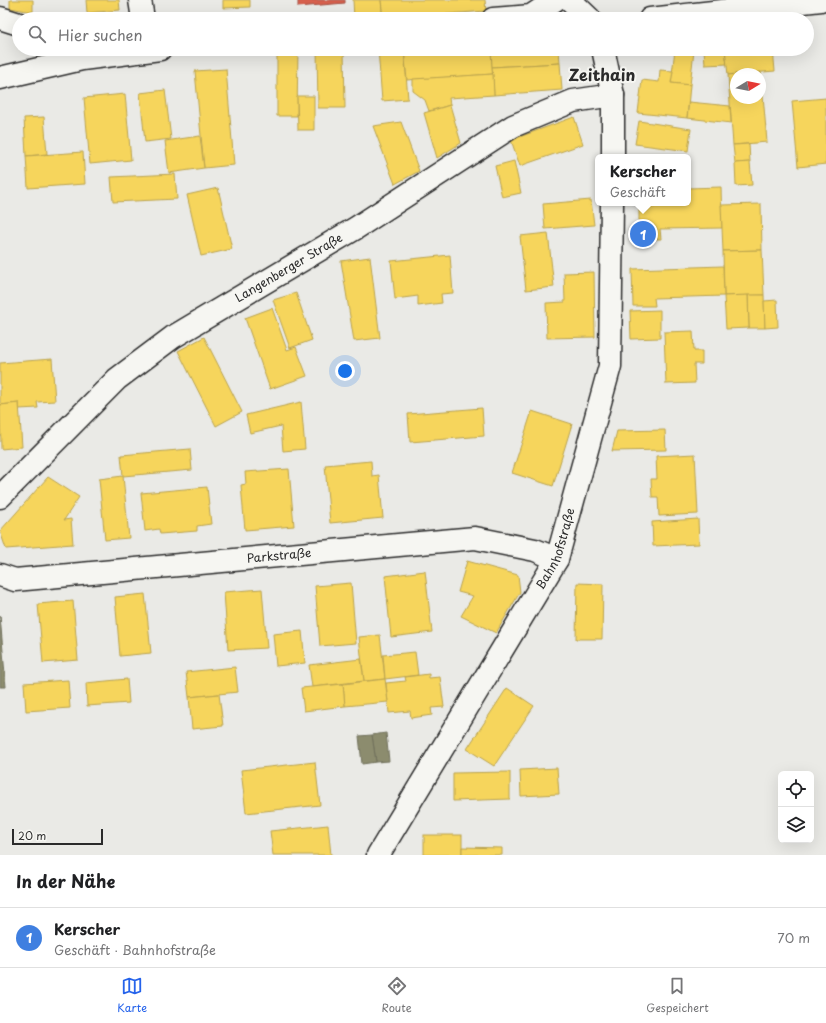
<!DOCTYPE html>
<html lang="de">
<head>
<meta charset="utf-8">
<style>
	body { margin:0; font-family:"Playpen Sans",sans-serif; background:#f2f2f2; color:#202124 }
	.controls { position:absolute; right:12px; bottom:12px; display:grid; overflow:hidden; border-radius:6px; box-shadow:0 4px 16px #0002 }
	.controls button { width:36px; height:36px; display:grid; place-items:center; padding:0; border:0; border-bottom:1px solid #e0e0e0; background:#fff; color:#202124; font:20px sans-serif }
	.compass { position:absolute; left:730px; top:68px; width:36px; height:36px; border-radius:50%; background:#fff; box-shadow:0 4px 16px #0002; rotate:80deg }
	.scale { position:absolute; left:12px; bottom:10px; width:91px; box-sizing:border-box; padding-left:4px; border:2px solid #2b2b2b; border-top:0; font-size:11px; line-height:14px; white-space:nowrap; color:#2b2b2b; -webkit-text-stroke:3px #f6f6f2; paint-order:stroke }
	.you { position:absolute; left:345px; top:371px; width:14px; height:14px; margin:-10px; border:3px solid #fff; border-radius:50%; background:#1a73e8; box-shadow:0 0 0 6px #1a73e833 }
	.badge { display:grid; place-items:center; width:26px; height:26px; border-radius:50%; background:#2563eb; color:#fff; font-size:13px; font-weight:700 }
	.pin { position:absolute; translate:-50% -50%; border:2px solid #fff; box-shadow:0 1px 4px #0006 }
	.popup { position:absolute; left:595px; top:154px; width:96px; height:52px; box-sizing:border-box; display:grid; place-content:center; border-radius:6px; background:#fff; filter:drop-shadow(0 1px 3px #0005); font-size:13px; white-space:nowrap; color:#757577 }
	.popup b { font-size:15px; color:#202124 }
	.popup::after { content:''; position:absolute; left:50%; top:100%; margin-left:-8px; border:8px solid transparent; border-top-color:#fff }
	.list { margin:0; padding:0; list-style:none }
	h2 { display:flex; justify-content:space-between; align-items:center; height:52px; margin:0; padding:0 16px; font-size:17px }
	h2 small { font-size:13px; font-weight:400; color:#757577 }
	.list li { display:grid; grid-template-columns:26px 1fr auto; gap:12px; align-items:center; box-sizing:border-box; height:60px; padding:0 16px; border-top:1px solid #e0e0e0 }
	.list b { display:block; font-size:15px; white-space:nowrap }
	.list p { margin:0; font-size:13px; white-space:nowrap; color:#757577 }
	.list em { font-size:13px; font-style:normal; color:#757577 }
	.icon { flex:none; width:22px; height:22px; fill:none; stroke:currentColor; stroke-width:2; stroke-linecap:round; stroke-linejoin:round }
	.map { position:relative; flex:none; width:826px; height:855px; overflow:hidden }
	.search { position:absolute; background:#fff; box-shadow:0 4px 16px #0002; left:12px; right:12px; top:12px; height:44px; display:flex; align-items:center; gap:10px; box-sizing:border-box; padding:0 14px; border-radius:22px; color:#757577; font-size:15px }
	.sheet { height:112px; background:#fff }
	nav { display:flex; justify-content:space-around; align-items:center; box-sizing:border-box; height:56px; border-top:1px solid #e0e0e0; background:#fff; font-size:11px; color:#757577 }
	nav a { display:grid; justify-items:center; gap:2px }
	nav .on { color:#2563eb }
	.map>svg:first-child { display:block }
	.homes { fill:#f6d55c; stroke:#b9a24d }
	.shops { fill:#d6604d; stroke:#a35043 }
	.industry { fill:#8c8c6e; stroke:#6f6f5a }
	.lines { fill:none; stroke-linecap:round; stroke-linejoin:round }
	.minor-casing { stroke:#2b2b2b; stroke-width:25 }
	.minor { stroke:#f6f6f2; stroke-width:22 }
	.labels { text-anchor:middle; stroke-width:4; stroke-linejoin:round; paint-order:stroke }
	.street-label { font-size:12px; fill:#2b2b2b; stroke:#f6f6f2 }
	.district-label { font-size:16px; font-weight:bold; fill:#2b2b2b; stroke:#f6f6f2 }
</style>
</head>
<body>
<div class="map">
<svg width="826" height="855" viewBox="0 0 826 855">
	<rect width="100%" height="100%" fill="#eaeae6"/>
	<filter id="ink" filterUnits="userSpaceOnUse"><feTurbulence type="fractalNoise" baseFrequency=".025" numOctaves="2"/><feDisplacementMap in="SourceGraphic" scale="8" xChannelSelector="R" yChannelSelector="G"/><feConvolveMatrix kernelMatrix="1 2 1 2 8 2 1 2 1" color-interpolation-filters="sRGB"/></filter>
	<g filter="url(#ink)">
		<!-- homes -->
		<g class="homes">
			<path d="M 10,0 L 33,0 L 33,12 L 10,8 Z"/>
			<path d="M 86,0 L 119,0 L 120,10 L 87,13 Z"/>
			<path d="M 223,0 L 250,0 L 250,7 L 223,8 Z"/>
			<path d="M 353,0 L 381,0 L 383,19 L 354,19 Z"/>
			<path d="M 381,0 L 485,0 L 486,11 L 383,19 Z"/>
			<path d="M 277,49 L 298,49 L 297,116 L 277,116 Z"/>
			<path d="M 317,49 L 344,49 L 345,108 L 318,108 Z"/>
			<path d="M 378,49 L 404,49 L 408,99 L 382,101 Z"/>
			<path d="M 404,49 L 491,49 L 493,74 L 407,80 Z"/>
			<path d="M 491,49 L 559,49 L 560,63 L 492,67 Z"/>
			<path d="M 675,49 L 694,51 L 690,85 L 671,83 Z"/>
			<path d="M 704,49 L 725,49 L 727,64 L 705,65 Z"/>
			<path d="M 725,49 L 773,49 L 775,71 L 728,75 Z"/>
			<path d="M 560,63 L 562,90 L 494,95 L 492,67 Z"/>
			<path d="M 226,69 L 234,165 L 204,168 L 195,71 Z"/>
			<path d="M 660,70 L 673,71 L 671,83 L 690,85 L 687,118 L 638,113 L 642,80 L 659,82 Z"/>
			<path d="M 761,72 L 767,142 L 733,145 L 728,75 L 736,74 L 736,98 L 760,98 L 760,74 L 736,74 Z"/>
			<path d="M 493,74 L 494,95 L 449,98 L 450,105 L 429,111 L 425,100 L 413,91 L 413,79 Z"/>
			<path d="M 165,90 L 171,139 L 145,142 L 140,93 Z"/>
			<path d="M 125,94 L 131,160 L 90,164 L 84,98 Z"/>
			<path d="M 297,96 L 314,96 L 314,130 L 298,130 Z"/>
			<path d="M 826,98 L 826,164 L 798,167 L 792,101 Z"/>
			<path d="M 689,102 L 730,106 L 731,123 L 687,118 Z"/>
			<path d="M 450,105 L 461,143 L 437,158 L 424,113 Z"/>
			<path d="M 44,117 L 47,154 L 26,156 L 24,118 Z"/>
			<path d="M 574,117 L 583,144 L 520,166 L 511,140 Z"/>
			<path d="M 639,121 L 691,129 L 688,151 L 635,144 Z"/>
			<path d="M 401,122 L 419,171 L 395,184 L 373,126 Z"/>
			<path d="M 200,136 L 204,168 L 169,173 L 165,141 Z"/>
			<path d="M 749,144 L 750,162 L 735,163 L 733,145 Z"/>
			<path d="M 83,152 L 85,184 L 28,188 L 26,156 Z"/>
			<path d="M 514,161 L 521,193 L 502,197 L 495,166 Z"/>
			<path d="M 750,162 L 752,185 L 736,186 L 735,163 Z"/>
			<path d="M 175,174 L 177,199 L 113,202 L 111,177 Z"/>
			<path d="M 721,187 L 722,228 L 660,229 L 661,239 L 643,239 L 642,230 L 639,230 L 639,203 L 688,203 L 688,188 Z"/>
			<path d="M 218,188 L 232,249 L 201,256 L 187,195 Z"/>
			<path d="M 591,200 L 594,225 L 545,229 L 543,204 Z"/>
			<path d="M 761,204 L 762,250 L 723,251 L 721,205 Z"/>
			<path d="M 548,233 L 554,287 L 526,290 L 520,236 Z"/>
			<path d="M 762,250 L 764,295 L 724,296 L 723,251 Z"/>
			<path d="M 450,255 L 453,293 L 441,294 L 442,303 L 418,306 L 418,296 L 395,299 L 391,261 Z"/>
			<path d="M 370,257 L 380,338 L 354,341 L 341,261 Z"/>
			<path d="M 723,266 L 724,296 L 654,298 L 655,306 L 633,306 L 632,269 Z"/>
			<path d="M 594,272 L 595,337 L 547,338 L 546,303 L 565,302 L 564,273 Z"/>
			<path d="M 296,293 L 312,340 L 290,348 L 273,300 Z"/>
			<path d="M 748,295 L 764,295 L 765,328 L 749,328 Z"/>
			<path d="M 748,295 L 749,328 L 726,329 L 724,296 Z"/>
			<path d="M 777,300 L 778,327 L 765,328 L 764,301 Z"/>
			<path d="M 272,308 L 287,350 L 296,347 L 307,376 L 270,389 L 245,318 Z"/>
			<path d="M 660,310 L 660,338 L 631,339 L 630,311 Z"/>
			<path d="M 693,331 L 694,351 L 702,351 L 702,364 L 694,364 L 695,383 L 666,384 L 664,332 Z"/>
			<path d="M 204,337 L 242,412 L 216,426 L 178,351 Z"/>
			<path d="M 52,359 L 55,401 L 37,402 L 38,408 L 19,409 L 19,403 L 0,405 L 0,363 Z"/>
			<path d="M 301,402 L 305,449 L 283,451 L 281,426 L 250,433 L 246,415 Z"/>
			<path d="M 19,403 L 22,447 L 1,449 L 0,405 Z"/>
			<path d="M 482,408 L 484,436 L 410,442 L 408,414 Z"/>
			<path d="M 532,411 L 572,424 L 553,486 L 512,473 Z"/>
			<path d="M 665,430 L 666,450 L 612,451 L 617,431 Z"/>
			<path d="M 190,449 L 192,470 L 123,476 L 121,455 Z"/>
			<path d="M 695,454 L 698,514 L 659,516 L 658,497 L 652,497 L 651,479 L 657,479 L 656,456 Z"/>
			<path d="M 371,461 L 372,476 L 379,475 L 383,518 L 330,523 L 325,465 Z"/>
			<path d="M 289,469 L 294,526 L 245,530 L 241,485 L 246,484 L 245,472 Z"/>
			<path d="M 123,476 L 129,538 L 105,540 L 99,479 Z"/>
			<path d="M 48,477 L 79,497 L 64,520 L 71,519 L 73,544 L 6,549 L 0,531 Z"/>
			<path d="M 207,487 L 211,524 L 197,526 L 197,531 L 160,534 L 159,529 L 145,531 L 141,493 Z"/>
			<path d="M 698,519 L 699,544 L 653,546 L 652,522 Z"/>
			<path d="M 467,561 L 518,575 L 520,592 L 496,633 L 461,616 L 473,596 L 458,592 Z"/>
			<path d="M 425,571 L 432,632 L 391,637 L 385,576 Z"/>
			<path d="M 351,583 L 356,643 L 320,646 L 315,586 Z"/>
			<path d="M 577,583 L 603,584 L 602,639 L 576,639 Z"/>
			<path d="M 262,589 L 267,648 L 228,650 L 224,592 Z"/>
			<path d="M 145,594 L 151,653 L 120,656 L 115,597 Z"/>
			<path d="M 73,601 L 78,660 L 43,663 L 38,604 Z"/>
			<path d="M 302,631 L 305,663 L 276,666 L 273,634 Z"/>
			<path d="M 380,635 L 385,679 L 364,681 L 359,637 Z"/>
			<path d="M 415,652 L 418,675 L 385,679 L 383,655 Z"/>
			<path d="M 361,659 L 364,681 L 312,687 L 309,665 Z"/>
			<path d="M 235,667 L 238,692 L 189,697 L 186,672 Z"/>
			<path d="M 429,674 L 429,678 L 440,677 L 444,707 L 431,708 L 432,715 L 411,718 L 410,711 L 389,713 L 386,683 L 406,681 L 405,677 Z"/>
			<path d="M 127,679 L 129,703 L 87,706 L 86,683 Z"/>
			<path d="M 385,679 L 388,702 L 345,706 L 343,684 Z"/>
			<path d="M 68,680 L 70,708 L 26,711 L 24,683 Z"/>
			<path d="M 343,684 L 345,706 L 304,711 L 301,688 Z"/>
			<path d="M 507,688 L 534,706 L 494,766 L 467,749 Z"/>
			<path d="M 219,694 L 223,726 L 192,729 L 189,697 Z"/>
			<path d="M 315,762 L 320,805 L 246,813 L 241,770 Z"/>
			<path d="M 557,768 L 559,794 L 521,796 L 520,770 Z"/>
			<path d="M 510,772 L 510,799 L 453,801 L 453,773 Z"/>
			<path d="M 328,825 L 331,855 L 273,855 L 270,831 Z"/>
			<rect x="424" y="835" width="38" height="20"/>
			<path d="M 462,847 L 502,848 L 502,855 L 462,855 Z"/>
		</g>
		<!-- shops -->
		<path class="shops" d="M 298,0 L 345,0 L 345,3 L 298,7 Z"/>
		<!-- industry -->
		<g class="industry">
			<path d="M 0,616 L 6,687 L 0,687 Z"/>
			<path d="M 386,733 L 389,761 L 376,762 L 372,735 Z"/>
			<path d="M 372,735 L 376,762 L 362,764 L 359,736 Z"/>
		</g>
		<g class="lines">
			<!-- minor casing -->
			<g class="minor-casing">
				<g id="minor">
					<path d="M 140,0 L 143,19"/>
					<path d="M 570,0 L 590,19"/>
					<path d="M 0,18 L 19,24"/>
					<path d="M 493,19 L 531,16 L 555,0"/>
					<path d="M 650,19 L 821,0"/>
					<path d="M 603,49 L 613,95 L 613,157"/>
					<path d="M 0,78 L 82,59 L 160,49"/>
					<path id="s1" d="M 0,497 L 117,379 L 173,337 L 356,228 L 513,126 L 573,101 L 613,95"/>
					<path id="s2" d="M 0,575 L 15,580 L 475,538 L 535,550 L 557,559"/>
					<path id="s3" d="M 378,855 L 557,559 L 610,366 L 612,203"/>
				</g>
			</g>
			<!-- minor -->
			<use href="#minor" class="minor"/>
		</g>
	</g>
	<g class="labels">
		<!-- street labels -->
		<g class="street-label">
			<text dy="4" stroke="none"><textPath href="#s1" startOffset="371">Langenberger Straße</textPath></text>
			<text dy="4" stroke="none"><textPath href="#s3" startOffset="355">Bahnhofstraße</textPath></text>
			<text dy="4" stroke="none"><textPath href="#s2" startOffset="281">Parkstraße</textPath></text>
		</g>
		<!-- district labels -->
		<g class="district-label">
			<text x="602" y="81">Zeithain</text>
		</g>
	</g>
</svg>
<div class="controls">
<button><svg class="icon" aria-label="locate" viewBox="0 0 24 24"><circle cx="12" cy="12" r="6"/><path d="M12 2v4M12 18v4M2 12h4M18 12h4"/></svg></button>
<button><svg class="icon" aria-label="layers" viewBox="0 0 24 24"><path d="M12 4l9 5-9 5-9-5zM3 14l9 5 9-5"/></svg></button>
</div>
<svg class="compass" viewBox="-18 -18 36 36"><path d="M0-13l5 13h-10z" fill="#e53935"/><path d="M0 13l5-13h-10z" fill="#757577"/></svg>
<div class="scale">20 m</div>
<div class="you"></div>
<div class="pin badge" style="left:643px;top:234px;background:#3f7fe0">1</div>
<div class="popup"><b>Kerscher</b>Geschäft</div>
<div class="search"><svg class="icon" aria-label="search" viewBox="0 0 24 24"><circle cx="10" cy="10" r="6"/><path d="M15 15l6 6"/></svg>Hier suchen</div>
</div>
<section class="sheet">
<h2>In der Nähe<small></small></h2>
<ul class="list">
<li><span class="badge" style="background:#3f7fe0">1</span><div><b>Kerscher</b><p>Geschäft · Bahnhofstraße</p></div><em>70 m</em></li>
</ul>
</section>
<nav>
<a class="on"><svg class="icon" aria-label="map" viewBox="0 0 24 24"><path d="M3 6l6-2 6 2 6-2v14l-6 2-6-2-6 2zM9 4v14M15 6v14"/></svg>Karte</a>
<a><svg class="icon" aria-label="directions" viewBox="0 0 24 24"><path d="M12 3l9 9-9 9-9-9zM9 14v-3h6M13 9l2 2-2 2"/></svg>Route</a>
<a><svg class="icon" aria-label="saved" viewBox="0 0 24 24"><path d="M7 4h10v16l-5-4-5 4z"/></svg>Gespeichert</a>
</nav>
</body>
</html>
